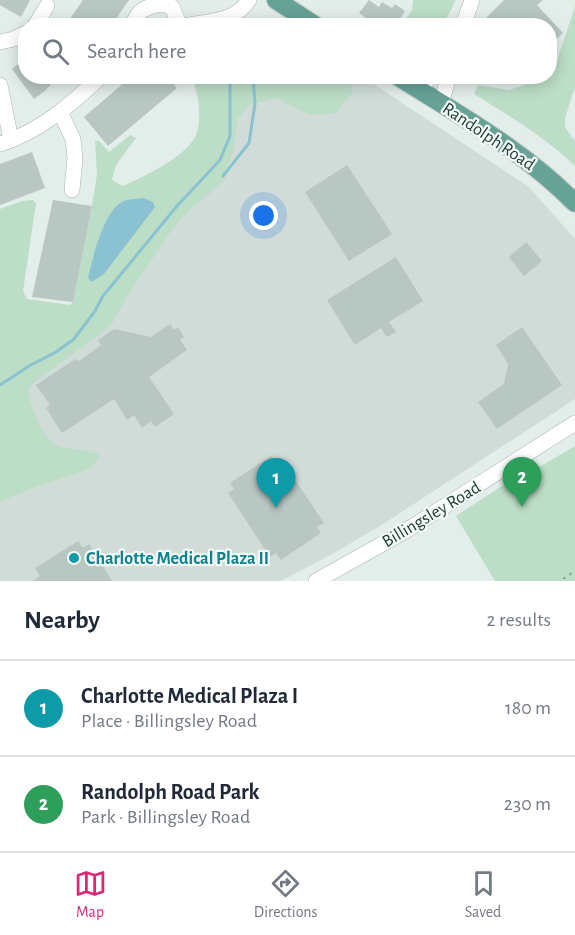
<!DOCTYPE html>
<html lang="en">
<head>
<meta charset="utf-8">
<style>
	body { margin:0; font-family:"Alegreya Sans",sans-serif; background:#f6f6f7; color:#1f2937 }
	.you { position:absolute; left:264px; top:216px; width:21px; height:21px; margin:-15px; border:4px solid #fff; border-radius:50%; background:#1a73e8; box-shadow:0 0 0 9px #1a73e833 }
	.badge { display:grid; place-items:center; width:39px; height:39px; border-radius:50%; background:#db2777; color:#fff; font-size:20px; font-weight:700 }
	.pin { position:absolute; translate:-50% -50px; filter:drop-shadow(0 2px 3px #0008) }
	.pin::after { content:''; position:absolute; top:32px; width:21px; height:18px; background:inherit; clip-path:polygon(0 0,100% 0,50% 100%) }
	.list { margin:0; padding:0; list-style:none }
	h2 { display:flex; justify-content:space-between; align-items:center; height:78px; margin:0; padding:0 24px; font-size:26px }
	h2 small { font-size:20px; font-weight:400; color:#747a83 }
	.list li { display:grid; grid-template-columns:39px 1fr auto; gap:18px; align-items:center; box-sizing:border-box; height:96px; padding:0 24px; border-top:2px solid #e0e1e3 }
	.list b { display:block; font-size:22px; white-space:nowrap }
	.list p { margin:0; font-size:20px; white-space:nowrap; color:#747a83 }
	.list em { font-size:20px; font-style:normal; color:#747a83 }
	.icon { flex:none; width:33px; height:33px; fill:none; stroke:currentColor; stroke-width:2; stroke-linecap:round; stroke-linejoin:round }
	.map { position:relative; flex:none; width:575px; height:581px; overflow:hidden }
	.search { position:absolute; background:#fff; box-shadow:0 3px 15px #0003; left:18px; right:18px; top:18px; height:66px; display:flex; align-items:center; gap:15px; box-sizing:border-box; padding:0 21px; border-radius:24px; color:#747a83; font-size:22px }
	.sheet { height:270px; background:#fff }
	nav { display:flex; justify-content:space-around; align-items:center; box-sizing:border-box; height:84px; border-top:2px solid #e0e1e3; background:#fff; font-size:16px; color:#747a83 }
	nav a { display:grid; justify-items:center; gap:3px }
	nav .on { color:#db2777 }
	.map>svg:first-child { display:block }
	.built { fill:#d1dcd8 }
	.green { fill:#bcdec7 }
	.water { fill:#8bc2d1 }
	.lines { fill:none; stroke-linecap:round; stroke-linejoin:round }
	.stream { stroke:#8bc2d1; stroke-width:3 }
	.building { fill:#b8c7c2 }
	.minor-casing { stroke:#a5b5b0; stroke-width:16 }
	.major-casing { stroke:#c1c9c7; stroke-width:20 }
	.path { stroke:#83b0a5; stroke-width:2; stroke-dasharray:3 4.5; stroke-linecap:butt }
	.minor { stroke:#fff; stroke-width:15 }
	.major { stroke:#67a296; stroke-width:18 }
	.culture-dot { fill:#0f9aa8; stroke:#f3f9f6; stroke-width:2 }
	.labels { text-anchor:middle; stroke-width:4.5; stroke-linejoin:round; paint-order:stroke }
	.street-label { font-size:18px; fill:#223e38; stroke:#f3f9f6 }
	.culture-label { font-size:18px; font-weight:bold; fill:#0d838f; stroke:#f3f9f6; text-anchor:start }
</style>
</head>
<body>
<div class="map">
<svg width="575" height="581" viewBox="0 0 575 581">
	<rect width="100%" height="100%" fill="#e3ede9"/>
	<!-- built -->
	<path class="built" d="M 228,77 L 363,77 L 529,187 L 575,239 L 575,399 L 380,526 L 336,552 L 281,581 L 0,581 L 0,496 L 7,377 L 158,223 Z"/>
	<!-- green -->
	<g class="green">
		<path d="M 413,0 L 456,0 L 443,25 L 402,25 L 412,10 Z"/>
		<path d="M 575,6 L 575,87 L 565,118 L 565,127 L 575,141 L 575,166 C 545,137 509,116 474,94 L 478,85 L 509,90 L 552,76 Z"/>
		<path d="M 344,76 L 351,84 L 353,92 L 336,113 L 310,115 L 275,98 L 248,106 L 237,120 L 235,144 L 224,180 L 207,196 L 192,208 L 174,227 L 126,298 L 111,326 L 34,382 C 32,385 30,387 29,390 C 28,403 43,437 54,444 C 68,452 85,447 99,454 L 98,459 L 90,469 L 30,489 L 0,502 L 0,209 L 22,201 L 33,200 L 36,203 L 23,291 L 27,299 L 70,305 L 73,302 L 92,206 L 97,174 L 95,141 L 99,141 L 109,152 L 130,135 L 136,138 L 116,165 L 112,180 L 123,186 C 143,177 191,155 197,132 C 202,115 198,93 192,77 Z"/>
		<path d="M 575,446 L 575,581 L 495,581 L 456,516 L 511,480 L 529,473 Z"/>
	</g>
	<!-- water -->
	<path class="water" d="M 143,198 L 153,202 L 155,207 L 104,274 L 92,282 L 88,278 C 93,258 103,210 124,201 C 129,199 137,199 143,198 Z"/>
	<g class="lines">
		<!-- stream -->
		<g class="stream">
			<path d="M 223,176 L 249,143 L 255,104 L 253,76"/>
			<path d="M 0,385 L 29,366 L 56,352 L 74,339 L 95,311 L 103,296 L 177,206 L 220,160 L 230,136 L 230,76"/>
		</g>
	</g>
	<!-- building -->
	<g class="building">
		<path d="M 0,0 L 30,0 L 21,17 L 0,5 Z"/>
		<path d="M 83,0 L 129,0 L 111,26 L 65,26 Z"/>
		<path d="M 369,0 L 379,7 L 382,2 L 392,8 L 395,4 L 405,11 L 396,26 L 377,26 L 359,13 Z"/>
		<path d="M 504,0 L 543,0 L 537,5 L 563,33 L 550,45 L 550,26 L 478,26 Z"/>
		<path d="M 26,58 L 26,76 L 58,76 L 46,90 L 34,99 L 12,69 Z"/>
		<path d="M 132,76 L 167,76 L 177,88 L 108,146 L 84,117 Z"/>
		<path d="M 32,152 L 45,188 L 0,205 L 0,164 Z"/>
		<path d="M 347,165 L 392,234 L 349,261 L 305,192 Z"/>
		<path d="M 53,200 L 92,206 L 73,302 L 32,297 Z"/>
		<path d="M 526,242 L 542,261 L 524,276 L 509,257 Z"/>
		<path d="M 396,257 L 423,301 L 389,322 L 396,332 L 387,337 L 381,328 L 355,345 L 327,300 Z"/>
		<path d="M 170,324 L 174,330 L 178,327 L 184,337 L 180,340 L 187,350 L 149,377 L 174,414 L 155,427 L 151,421 L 142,428 L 134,415 L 127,420 L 114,399 L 62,433 L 46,408 L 50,405 L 36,385 L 75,359 L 79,361 L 101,345 L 98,340 L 114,329 L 151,337 Z"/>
		<path d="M 522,327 L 562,385 L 497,429 L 478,402 L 504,384 L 508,364 L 496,345 Z"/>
		<path d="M 271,456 L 276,463 L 281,459 L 324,523 L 317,527 L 321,533 L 281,560 L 276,553 L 270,557 L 228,493 L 234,489 L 230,483 Z"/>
		<path d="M 78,541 L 83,548 L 89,544 L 112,581 L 33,581 L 40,576 L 35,568 Z"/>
	</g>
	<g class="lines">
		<!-- minor casing -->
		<g class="minor-casing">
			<g id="minor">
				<path d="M 35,26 L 47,6"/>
				<path d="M 134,26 C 134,8 158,1 172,7 L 180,26"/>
				<path d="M 183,26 C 209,21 234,23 249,0"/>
				<path d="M 463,26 L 472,0"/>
				<path d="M 0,42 L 14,39 L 26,33"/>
				<path d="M 0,85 L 11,140"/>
				<path d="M 419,90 L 431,76"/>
				<path d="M 441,104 L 449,76"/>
				<path d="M 60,112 L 73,139 L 75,158 L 72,190"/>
				<path d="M 0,144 C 39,132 72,104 101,76"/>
				<path d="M 316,581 L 407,530 L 575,423"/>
			</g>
		</g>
		<!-- major casing -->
		<g class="major-casing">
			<g id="major">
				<path d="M 276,0 L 316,26"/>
				<path d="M 397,76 C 459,115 523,150 575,203"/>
			</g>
		</g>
		<!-- path -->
		<path class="path" d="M 563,579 L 575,571"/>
		<!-- minor -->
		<use href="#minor" class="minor"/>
		<!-- major -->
		<use href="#major" class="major"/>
	</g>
	<!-- markers -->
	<circle class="culture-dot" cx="74" cy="558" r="6"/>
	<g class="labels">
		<!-- street labels -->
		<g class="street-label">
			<text transform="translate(489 136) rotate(34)" y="6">Randolph Road</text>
			<text transform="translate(431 514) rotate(-31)" y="6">Billingsley Road</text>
		</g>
		<!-- culture labels -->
		<g class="culture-label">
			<text x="86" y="564">Charlotte Medical Plaza II</text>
		</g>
	</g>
</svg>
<div class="you"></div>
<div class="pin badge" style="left:276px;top:508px;background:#0f9aa8">1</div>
<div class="pin badge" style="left:522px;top:507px;background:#2e9e5b">2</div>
<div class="search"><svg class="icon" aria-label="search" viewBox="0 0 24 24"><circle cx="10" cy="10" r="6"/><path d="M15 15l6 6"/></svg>Search here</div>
</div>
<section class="sheet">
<h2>Nearby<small>2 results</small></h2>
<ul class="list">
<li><span class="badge" style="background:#0f9aa8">1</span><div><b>Charlotte Medical Plaza I</b><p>Place · Billingsley Road</p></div><em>180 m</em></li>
<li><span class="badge" style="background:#2e9e5b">2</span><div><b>Randolph Road Park</b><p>Park · Billingsley Road</p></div><em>230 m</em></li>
</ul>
</section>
<nav>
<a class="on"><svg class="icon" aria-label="map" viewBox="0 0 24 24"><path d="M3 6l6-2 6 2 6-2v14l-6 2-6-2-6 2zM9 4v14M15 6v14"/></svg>Map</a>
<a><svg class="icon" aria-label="directions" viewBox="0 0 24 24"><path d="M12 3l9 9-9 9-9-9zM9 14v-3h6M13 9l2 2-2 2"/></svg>Directions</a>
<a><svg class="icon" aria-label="saved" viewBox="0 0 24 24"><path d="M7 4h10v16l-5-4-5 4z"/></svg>Saved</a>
</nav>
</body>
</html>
